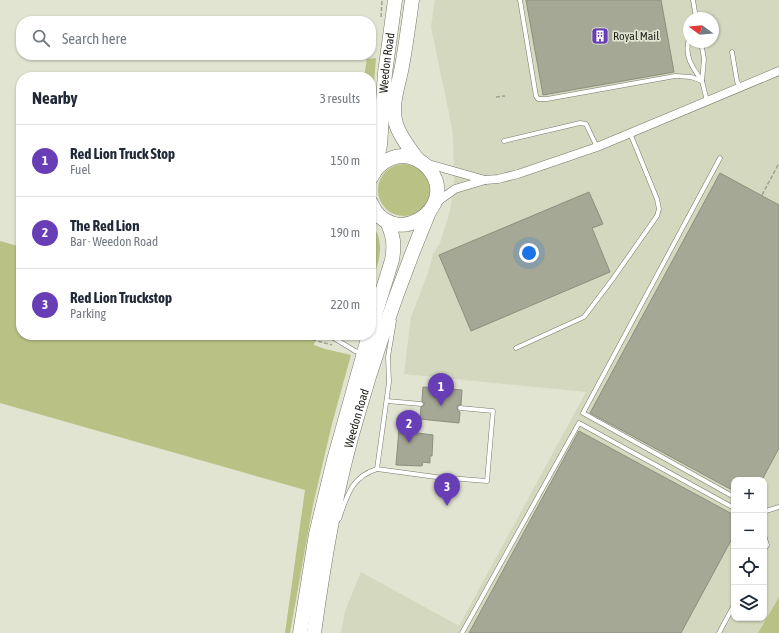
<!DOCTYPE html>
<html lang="en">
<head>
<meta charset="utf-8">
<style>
	body { margin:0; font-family:"Asap Condensed",sans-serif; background:#f2f2f3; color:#1f2937 }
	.controls { position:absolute; right:12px; bottom:12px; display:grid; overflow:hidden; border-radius:8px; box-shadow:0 1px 3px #0004 }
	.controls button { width:36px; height:36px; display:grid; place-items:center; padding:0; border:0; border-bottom:1px solid #e0e1e3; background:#fff; color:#1f2937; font:20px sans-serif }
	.compass { position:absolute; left:683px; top:12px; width:36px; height:36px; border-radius:50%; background:#fff; box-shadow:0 1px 3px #0004; rotate:286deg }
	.you { position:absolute; left:529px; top:253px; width:14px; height:14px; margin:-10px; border:3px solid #fff; border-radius:50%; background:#1a73e8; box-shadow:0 0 0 6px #1a73e833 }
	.badge { display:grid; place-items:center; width:26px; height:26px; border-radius:50%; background:#683eb6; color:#fff; font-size:13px; font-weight:700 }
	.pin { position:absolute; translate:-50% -33px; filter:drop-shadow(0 1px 2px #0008) }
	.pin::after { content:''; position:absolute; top:21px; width:14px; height:12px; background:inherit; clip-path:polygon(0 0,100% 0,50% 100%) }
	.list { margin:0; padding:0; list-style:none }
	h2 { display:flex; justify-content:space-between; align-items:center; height:52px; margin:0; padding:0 16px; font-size:17px }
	h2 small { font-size:13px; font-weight:400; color:#747a83 }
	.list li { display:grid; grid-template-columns:26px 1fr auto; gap:12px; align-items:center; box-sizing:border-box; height:72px; padding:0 16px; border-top:1px solid #e0e1e3 }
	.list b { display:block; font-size:15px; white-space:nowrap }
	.list p { margin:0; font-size:13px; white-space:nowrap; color:#747a83 }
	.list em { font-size:13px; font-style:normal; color:#747a83 }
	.icon { flex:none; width:22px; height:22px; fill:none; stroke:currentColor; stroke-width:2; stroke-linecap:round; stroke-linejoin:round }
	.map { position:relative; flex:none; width:779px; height:633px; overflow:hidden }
	.search { position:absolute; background:#fff; box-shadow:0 1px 3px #0004; left:16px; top:16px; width:360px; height:44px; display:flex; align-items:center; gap:10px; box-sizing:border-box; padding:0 14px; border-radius:16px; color:#747a83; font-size:15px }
	.panel { position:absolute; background:#fff; box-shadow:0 1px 3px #0004; left:16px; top:72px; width:360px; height:268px; border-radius:16px }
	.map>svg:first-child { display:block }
	.built { fill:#d4d8be; fill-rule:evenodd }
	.green { fill:#bac185 }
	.building { fill:#a6a896; stroke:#8c8f7d }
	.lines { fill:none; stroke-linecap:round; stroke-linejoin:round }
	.service-casing { stroke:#777968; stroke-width:5 }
	.minor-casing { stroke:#777968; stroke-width:9 }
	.trunk-casing { stroke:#777968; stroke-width:15 }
	.path { stroke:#a0a293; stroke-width:1.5; stroke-dasharray:4 2; stroke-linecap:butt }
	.service { stroke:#fff; stroke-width:4 }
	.minor { stroke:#fff; stroke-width:8 }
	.trunk { stroke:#fff; stroke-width:14 }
	.labels { text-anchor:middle; stroke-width:3.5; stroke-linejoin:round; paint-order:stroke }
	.poi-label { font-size:12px; fill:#25261f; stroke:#e1e4d0; text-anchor:start }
	.street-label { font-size:12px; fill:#25261f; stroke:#e1e4d0 }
</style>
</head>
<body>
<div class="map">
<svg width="779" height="633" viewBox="0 0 779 633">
	<rect width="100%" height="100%" fill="#e1e4d0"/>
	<!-- built -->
	<path class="built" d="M 435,0 L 779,0 L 779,597 L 758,633 L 341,633 L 345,611 L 361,572 L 459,626 L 586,392 L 404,374 L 411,317 L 429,270 L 433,254 L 440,243 L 450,211 L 454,183 L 453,135 L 449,113 L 431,27 ZM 689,18 L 713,18 L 713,42 L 689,42 ZM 734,480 L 764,480 L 764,618 L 734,618 Z"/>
	<!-- green -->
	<g class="green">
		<path d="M 376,58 L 371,121 L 371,77 L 364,77 L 367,59 Z"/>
		<circle cx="404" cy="190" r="26"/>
		<path d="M 371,224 C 388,243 377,265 371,287 Z"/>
		<path d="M 0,241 L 21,247 L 21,335 L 312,335 L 316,337 L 314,345 L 325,349 L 351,355 L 332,424 L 313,505 L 290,633 L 285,633 L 305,490 L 0,403 Z"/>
		<path d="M 779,597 L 779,633 L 758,633 Z"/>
	</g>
	<!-- building -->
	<g class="building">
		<path d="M 526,0 L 661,0 L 674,72 L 543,95 Z"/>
		<path d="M 720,173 L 779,205 L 779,448 L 762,480 L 734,480 L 734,491 L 590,413 Z"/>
		<path d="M 589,192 L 603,224 L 592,228 L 610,272 L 471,331 L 439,255 Z"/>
		<path d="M 423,387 L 462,390 L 461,405 L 458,405 L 457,407 L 458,411 L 460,412 L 459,423 L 420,419 L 421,407 L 424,405 L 424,402 L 422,401 Z"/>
		<path d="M 399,429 L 410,430 L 410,432 L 433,435 L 432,456 L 430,456 L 430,463 L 423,462 L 422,466 L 396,465 Z"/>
		<path d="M 579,431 L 734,515 L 734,535 L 681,633 L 469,633 Z"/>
	</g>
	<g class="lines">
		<!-- service casing -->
		<g class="service-casing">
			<g id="service">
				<path d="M 520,0 L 536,96 L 538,99 L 547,99 L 675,76 L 691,77 L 702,81"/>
				<path d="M 693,0 L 696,18"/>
				<path d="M 689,38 C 684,56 692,67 702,81"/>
				<path d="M 701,42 L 704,59 L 702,81 L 707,101"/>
				<path d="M 732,52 L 737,81 L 740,87"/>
				<path d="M 504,141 L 580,123 L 586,124 L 597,147"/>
				<path d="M 720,158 L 583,413 L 734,497"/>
				<path d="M 329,335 L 355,351 L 362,353"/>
				<path d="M 516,348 L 584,317 L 612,280 L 657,216 L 659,209 L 657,199 L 630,133"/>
				<path d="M 387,401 L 421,404"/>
				<path d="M 377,469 L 389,382 L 388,357 L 394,321"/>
				<path d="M 764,510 L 766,511 L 779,507"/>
				<path d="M 339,519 C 347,496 351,477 377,469 L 436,477 L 487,481 L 493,411 L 460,408"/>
				<path d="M 764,535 L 767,545 L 764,550"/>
				<path d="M 462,633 L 579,423 L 734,508"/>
				<path d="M 719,633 L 734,605"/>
			</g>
		</g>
		<!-- minor casing -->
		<g class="minor-casing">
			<g id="minor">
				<path d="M 425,163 L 485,180"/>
				<path d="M 434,204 L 455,189 L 485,180 L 498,179 L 518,174 L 597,147 L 779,71"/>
			</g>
		</g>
		<!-- trunk casing -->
		<g class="trunk-casing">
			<g id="trunk">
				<path d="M 412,0 C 409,22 406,44 402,66 C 399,84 390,105 396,124 C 400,137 410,149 418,160"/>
				<path id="s1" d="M 374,173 L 380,145 L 385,73 L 395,0"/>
				<path d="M 371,178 C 376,166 388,157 402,156 C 412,156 422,161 429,169 C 461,208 392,252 371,203"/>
				<path d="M 371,328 L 392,260 C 395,243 393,236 387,221"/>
				<path d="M 300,633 L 316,534 L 334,460 L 369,335"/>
				<path id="s2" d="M 314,633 C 324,561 336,487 357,417 C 377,347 401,279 429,212"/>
			</g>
		</g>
		<!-- path -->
		<g class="path">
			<path d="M 381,17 L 382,0"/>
			<path d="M 496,97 L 505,96"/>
			<path d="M 762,195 L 779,163"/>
			<path d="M 295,335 L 332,345"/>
		</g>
		<!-- service -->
		<use href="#service" class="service"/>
		<!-- minor -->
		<use href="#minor" class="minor"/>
		<!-- trunk -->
		<use href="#trunk" class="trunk"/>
	</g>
	<!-- icons -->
	<defs>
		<g id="building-square" transform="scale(0.9)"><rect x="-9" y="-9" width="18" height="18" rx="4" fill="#683eb6" stroke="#e1e4d0"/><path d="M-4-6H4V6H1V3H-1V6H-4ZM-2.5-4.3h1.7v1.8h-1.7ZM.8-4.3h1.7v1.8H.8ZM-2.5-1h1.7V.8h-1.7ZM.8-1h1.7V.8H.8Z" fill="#fff"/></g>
	</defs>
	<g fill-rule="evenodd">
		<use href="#building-square" x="600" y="36"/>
	</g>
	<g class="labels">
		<!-- poi labels -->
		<g class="poi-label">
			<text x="613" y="40">Royal Mail</text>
		</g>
		<!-- street labels -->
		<g class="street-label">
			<text dy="4" stroke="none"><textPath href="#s1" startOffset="111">Weedon Road</textPath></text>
			<text dy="4" stroke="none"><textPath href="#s2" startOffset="219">Weedon Road</textPath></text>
		</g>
	</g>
</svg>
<div class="controls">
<button>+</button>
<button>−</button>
<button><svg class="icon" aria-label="locate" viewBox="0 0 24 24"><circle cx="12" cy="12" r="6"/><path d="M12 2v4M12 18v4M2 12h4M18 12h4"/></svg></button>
<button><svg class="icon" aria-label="layers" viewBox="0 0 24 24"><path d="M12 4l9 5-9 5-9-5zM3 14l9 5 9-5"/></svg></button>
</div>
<svg class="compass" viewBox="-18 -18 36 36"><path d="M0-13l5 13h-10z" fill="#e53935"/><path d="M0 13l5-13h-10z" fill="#747a83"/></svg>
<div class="you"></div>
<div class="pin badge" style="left:441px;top:406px">1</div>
<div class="pin badge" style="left:409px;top:443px">2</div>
<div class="pin badge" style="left:447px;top:506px">3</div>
<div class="search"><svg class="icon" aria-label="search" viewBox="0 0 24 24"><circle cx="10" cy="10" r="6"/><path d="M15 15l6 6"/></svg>Search here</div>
<section class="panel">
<h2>Nearby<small>3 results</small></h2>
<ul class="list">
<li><span class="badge">1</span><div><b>Red Lion Truck Stop</b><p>Fuel</p></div><em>150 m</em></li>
<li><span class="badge">2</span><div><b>The Red Lion</b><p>Bar · Weedon Road</p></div><em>190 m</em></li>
<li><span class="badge">3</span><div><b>Red Lion Truckstop</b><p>Parking</p></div><em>220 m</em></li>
</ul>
</section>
</div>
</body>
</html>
